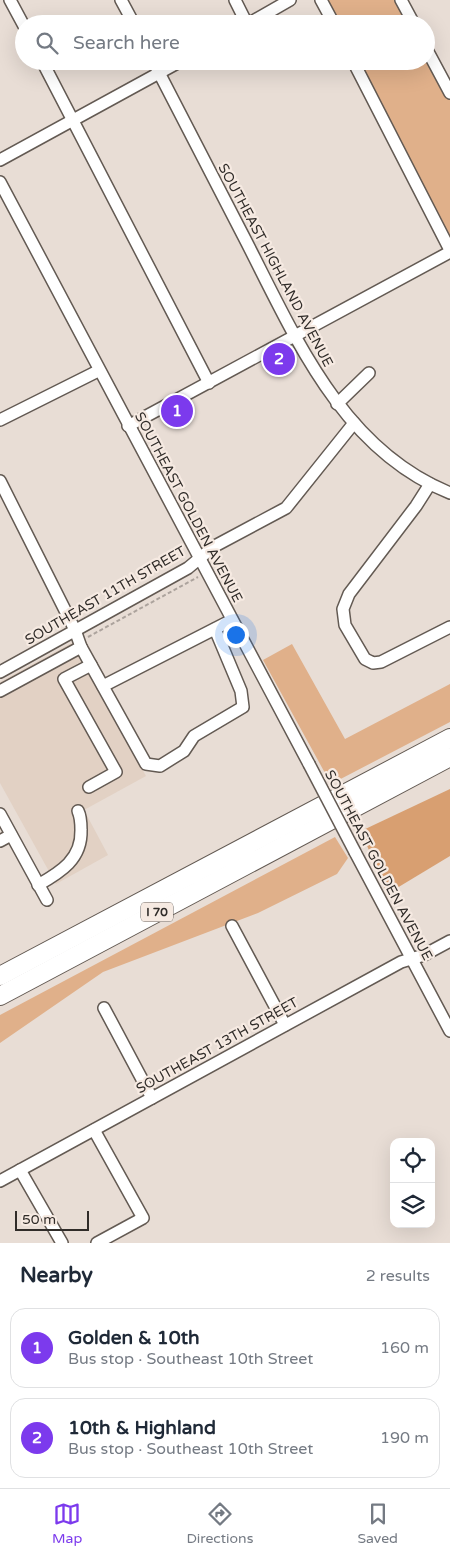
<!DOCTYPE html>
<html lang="en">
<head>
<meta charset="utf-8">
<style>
	body { margin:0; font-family:"Varela Round",sans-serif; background:#f6f6f7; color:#1f2937 }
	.controls { position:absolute; right:15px; bottom:15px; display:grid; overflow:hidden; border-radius:10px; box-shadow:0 5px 20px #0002 }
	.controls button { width:45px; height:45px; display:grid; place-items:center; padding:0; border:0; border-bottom:1px solid #e0e1e3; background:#fff; color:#1f2937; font:25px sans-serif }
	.scale { position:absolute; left:15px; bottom:12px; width:74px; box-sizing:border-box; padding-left:5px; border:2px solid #302c29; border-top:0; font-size:14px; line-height:18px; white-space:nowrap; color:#302c29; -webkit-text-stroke:4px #f6eae2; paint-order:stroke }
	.you { position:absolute; left:235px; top:634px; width:18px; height:18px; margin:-12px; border:4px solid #fff; border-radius:50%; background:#1a73e8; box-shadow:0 0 0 8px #1a73e833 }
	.badge { display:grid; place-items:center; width:32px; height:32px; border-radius:50%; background:#7c3aed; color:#fff; font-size:16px; font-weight:700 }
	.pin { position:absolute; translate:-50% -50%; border:2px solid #fff; box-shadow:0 1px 5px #0006 }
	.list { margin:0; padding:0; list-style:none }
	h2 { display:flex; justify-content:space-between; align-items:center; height:65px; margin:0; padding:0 20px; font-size:21px }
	h2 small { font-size:16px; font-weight:400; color:#747a83 }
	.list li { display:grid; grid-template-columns:32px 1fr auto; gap:15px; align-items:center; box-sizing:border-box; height:80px; margin:0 10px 10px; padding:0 10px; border:1px solid #e0e1e3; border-radius:15px }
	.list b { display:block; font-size:19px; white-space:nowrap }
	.list p { margin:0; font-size:16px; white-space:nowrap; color:#747a83 }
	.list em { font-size:16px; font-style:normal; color:#747a83 }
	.icon { flex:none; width:28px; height:28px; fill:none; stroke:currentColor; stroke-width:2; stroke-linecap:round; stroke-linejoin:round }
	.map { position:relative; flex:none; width:450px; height:1243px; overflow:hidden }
	.search { position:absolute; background:#fff; box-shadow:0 5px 20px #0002; left:15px; right:15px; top:15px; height:55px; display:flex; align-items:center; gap:12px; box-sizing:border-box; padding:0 18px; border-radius:28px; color:#747a83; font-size:19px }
	.sheet { height:245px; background:#fff }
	nav { display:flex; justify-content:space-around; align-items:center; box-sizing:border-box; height:70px; border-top:1px solid #e0e1e3; background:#fff; font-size:14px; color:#747a83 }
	nav a { display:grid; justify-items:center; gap:2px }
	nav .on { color:#7c3aed }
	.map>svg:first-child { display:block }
	.built { fill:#e2d1c4 }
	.green { fill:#e0b08a }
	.forest { fill:#d89f71 }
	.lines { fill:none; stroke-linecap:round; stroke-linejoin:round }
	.minor-casing { stroke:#635a53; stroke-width:14 }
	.highway-casing { stroke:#635a53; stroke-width:20 }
	.path { stroke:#aca39d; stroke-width:2; stroke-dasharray:4 2.5; stroke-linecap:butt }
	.minor { stroke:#fff; stroke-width:11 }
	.highway { stroke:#fff; stroke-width:18 }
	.minor-bridge-casing { stroke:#635a53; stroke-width:14; stroke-linecap:butt }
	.minor-bridge { stroke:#fff; stroke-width:11 }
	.labels { text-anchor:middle; stroke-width:4.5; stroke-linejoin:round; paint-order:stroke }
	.shield { fill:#f6eae2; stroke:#6b6560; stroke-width:1 }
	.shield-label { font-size:12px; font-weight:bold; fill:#302c29 }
	.street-label { font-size:14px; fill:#302c29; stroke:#f6eae2 }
</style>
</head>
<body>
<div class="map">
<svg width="450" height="1243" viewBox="0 0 450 1243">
	<rect width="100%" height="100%" fill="#e8ddd5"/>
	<!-- built -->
	<path class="built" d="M 73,642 L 146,776 L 84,810 L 108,855 L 56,884 L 0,783 L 0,682 Z"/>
	<!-- green -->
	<g class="green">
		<path d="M 326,0 L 401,0 L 413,24 L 338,24 Z"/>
		<path d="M 426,49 L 450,95 L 450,236 L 357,61 L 426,61 Z"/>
		<path d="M 292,644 L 345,739 L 450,684 L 450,722 L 331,784 L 263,660 Z"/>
		<path d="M 335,837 L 348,858 L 337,874 L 258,913 L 103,972 L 0,1043 L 0,1015 Z"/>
	</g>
	<!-- forest -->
	<path class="forest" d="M 450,789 L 450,856 L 387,894 L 361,831 Z"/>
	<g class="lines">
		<!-- minor casing -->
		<g class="minor-casing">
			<g id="minor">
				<path d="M 10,0 L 24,26"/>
				<path d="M 121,0 L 134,24"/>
				<path d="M 235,0 L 247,24"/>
				<path d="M 321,0 L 334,24"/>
				<path d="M 401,0 L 414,24"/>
				<path d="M 248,24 L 290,0"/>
				<path d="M 426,48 L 450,93"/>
				<path d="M 42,61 L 209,383"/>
				<path d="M 153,61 C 185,122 216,183 247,243 C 296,339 343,450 450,493"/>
				<path d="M 353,61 L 450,250"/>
				<path d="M 0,160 L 181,61"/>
				<path d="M 0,182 L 309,764"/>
				<path d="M 337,404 L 369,373"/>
				<path d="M 0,420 L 98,371"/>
				<path d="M 128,426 L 450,252"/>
				<path d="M 0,481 L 75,630 L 81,647 L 146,764 L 160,766 L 184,751 L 194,736 L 243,707 L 241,691 L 215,629"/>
				<path d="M 430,484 L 416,506 L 349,594 L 343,609 L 345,625 L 365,659 L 373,663 L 381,662 L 450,627"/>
				<path d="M 0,672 L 188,568 L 213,547 L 286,508 L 354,423"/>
				<path d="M 103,686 L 232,620"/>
				<path d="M 0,691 L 81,647"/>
				<path d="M 89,787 L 116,772 L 64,679 L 91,665"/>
				<path d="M 0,814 L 47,900"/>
				<path d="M 0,841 L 11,835"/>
				<path d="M 355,852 L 450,1031"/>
				<path d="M 38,885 C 61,872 82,859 81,830 C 81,824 81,817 78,811"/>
				<path d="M 232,926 L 285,1025"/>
				<path d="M 104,1008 L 152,1098"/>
				<path d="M 94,1130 L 143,1218 L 97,1243"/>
				<path d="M 20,1170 L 62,1243"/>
				<path d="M 0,1181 L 401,962 L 424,955 L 450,941"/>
			</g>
		</g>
		<!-- highway casing -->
		<g class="highway-casing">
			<g id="highway">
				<path d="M 0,976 L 450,738"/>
				<path d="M 0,996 L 450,757"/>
			</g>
		</g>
		<!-- path -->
		<path class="path" d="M 88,637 L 198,577"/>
		<!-- minor -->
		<use href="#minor" class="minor"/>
		<!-- highway -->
		<use href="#highway" class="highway"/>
		<!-- minor-bridge casing -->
		<g class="minor-bridge-casing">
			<path id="minor-bridge" d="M 309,764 L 355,852"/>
		</g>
		<!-- minor-bridge -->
		<use href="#minor-bridge" class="minor-bridge"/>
	</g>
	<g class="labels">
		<!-- shield labels -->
		<rect class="shield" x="141" y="902.5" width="32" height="19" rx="4"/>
		<g class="shield-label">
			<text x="157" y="916">I 70</text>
		</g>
		<!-- street labels -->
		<g class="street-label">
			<text transform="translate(276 265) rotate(62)" y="5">SOUTHEAST HIGHLAND AVENUE</text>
			<text transform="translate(189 507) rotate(62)" y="5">SOUTHEAST GOLDEN AVENUE</text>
			<text transform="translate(105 595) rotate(-30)" y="5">SOUTHEAST 11TH STREET</text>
			<text transform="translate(379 865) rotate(62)" y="5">SOUTHEAST GOLDEN AVENUE</text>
			<text transform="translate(217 1045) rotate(-29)" y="5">SOUTHEAST 13TH STREET</text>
		</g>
	</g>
</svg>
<div class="controls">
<button><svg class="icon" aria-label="locate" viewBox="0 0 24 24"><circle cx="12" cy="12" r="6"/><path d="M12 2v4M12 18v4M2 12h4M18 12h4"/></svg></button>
<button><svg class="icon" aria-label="layers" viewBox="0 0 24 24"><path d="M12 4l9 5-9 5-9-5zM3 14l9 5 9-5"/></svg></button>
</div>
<div class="scale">50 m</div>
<div class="you"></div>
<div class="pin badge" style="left:177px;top:411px">1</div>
<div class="pin badge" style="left:279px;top:359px">2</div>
<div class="search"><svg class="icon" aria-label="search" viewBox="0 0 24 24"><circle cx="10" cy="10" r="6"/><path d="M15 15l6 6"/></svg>Search here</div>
</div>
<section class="sheet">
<h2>Nearby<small>2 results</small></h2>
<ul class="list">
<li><span class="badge">1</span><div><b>Golden &amp; 10th</b><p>Bus stop · Southeast 10th Street</p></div><em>160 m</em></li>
<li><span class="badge">2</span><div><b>10th &amp; Highland</b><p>Bus stop · Southeast 10th Street</p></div><em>190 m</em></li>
</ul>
</section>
<nav>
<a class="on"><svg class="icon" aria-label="map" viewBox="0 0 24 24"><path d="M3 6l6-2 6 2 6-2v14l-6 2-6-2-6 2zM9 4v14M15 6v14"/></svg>Map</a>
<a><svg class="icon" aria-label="directions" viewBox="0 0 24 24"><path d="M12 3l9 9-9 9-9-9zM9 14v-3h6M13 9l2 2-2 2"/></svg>Directions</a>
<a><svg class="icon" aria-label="saved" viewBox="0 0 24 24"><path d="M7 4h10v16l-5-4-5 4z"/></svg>Saved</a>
</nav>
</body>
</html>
